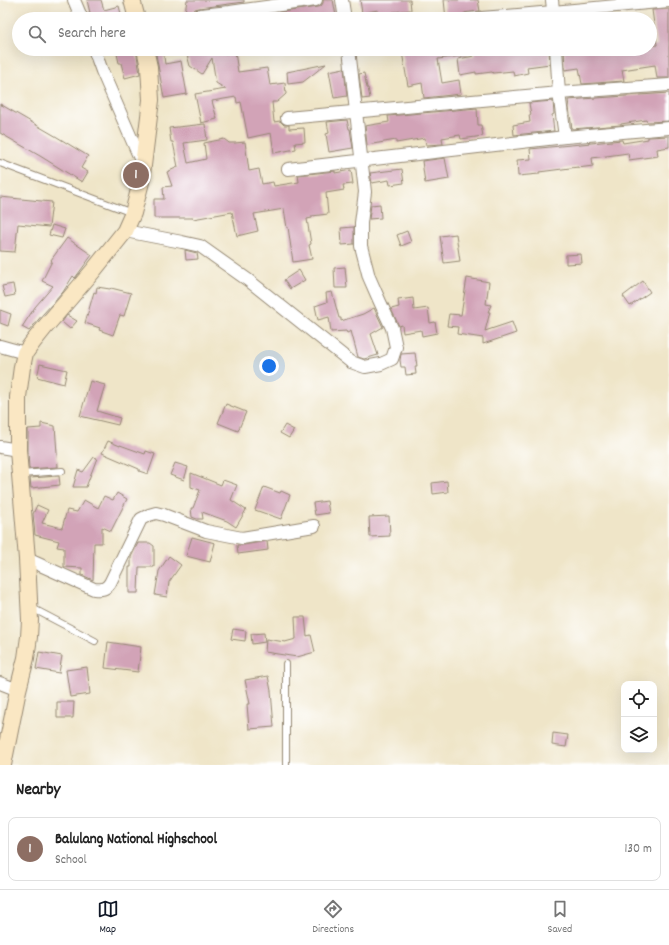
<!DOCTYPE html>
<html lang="en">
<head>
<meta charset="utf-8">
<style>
	body { margin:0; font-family:Dekko,sans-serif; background:#f6f6f6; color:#222 }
	.controls { position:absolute; right:12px; bottom:12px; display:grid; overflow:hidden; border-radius:8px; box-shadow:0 4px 16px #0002 }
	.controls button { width:36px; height:36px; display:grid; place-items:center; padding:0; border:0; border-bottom:1px solid #e0e0e0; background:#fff; color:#222; font:20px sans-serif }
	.you { position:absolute; left:269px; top:366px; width:14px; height:14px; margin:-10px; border:3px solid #fff; border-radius:50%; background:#1a73e8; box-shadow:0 0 0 6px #1a73e833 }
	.badge { display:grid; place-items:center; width:26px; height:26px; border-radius:50%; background:#111827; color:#fff; font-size:13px; font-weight:700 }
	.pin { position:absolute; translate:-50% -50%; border:2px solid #fff; box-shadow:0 1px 4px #0006 }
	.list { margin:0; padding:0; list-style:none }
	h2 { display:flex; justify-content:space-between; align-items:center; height:52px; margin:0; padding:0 16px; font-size:17px }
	h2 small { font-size:13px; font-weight:400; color:#767676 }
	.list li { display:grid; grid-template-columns:26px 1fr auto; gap:12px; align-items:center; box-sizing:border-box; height:64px; margin:0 8px 8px; padding:0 8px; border:1px solid #e0e0e0; border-radius:8px }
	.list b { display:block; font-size:15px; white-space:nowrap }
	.list p { margin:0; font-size:13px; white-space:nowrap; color:#767676 }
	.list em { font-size:13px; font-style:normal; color:#767676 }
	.icon { flex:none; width:22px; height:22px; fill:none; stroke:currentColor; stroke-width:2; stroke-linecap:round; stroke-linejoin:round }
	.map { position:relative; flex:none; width:669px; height:765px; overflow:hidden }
	.search { position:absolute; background:#fff; box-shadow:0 4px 16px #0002; left:12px; right:12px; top:12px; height:44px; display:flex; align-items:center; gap:10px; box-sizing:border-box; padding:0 14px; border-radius:22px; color:#767676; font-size:15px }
	.sheet { height:124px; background:#fff }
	nav { display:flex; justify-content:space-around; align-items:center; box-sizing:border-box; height:56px; border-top:1px solid #e0e0e0; background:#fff; font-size:11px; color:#767676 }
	nav a { display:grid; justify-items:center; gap:2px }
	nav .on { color:#111827 }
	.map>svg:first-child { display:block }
	.building { fill:#d2a3b7 }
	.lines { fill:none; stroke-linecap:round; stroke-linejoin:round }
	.lane-casing { stroke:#958873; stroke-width:8 }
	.street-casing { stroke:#958873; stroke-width:14 }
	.secondary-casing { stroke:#958873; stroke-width:18 }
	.lane { stroke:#fff; stroke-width:6 }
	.street { stroke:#fff; stroke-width:12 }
	.secondary { stroke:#fae7c3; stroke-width:16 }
</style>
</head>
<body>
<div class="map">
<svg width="669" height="765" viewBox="0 0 669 765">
	<rect width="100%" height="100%" fill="#fff"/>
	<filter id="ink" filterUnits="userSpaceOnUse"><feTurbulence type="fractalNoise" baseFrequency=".025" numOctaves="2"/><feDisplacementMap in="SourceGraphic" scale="8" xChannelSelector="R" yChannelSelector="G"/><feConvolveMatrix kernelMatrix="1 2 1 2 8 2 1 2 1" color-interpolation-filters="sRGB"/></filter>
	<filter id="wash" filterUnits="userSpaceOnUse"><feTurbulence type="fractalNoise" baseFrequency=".012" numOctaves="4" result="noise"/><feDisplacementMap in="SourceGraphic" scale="16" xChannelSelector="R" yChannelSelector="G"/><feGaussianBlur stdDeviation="0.9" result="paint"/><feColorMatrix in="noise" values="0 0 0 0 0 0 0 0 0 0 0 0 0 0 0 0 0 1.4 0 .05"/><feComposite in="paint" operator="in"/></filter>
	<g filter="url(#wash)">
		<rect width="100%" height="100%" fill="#efe5c8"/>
		<g id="blocks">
			<!-- building -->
			<g class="building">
				<path d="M 87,0 L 101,0 L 104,10 L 119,6 L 122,18 L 115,19 L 89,19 L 88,13 L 90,13 Z"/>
				<path d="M 187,0 L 244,0 L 244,2 L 199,8 L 195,9 L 193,12 L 193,15 L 194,19 L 184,19 Z"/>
				<path d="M 323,0 L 333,0 L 336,16 L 320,19 L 248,19 L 248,17 L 317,7 L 321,6 L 323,3 Z"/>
				<path d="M 360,0 L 410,0 L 411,10 L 393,12 L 393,13 L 379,15 L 378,10 L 362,13 Z"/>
				<path d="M 444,0 L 478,0 L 480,11 L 465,13 L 462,15 L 462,19 L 446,19 Z"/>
				<path d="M 669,9 L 669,78 L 657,78 L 655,65 L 622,70 L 624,81 L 582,84 L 579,68 L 565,70 L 564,49 L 618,49 L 619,51 L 633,49 L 650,49 L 650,46 L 657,45 L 652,10 Z"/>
				<path d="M 116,49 L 136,49 L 140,74 L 125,78 L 121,63 L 119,63 Z"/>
				<path d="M 155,49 L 163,49 L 165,64 L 181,61 L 187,94 L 164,98 Z"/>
				<path d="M 195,49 L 226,49 L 225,54 L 235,52 L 238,72 L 267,68 L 270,85 L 285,83 L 286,94 L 277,102 L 272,102 L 274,122 L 280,121 L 284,125 L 289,125 L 289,129 L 304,128 L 305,142 L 295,143 L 296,149 L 274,153 L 271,133 L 248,138 L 241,102 L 237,103 L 236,97 L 212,101 L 217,119 L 201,123 L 195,94 L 226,89 L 216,83 L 212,58 L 202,74 L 190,66 L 186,51 Z"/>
				<path d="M 418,49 L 468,49 L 468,55 L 438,59 L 442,83 L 459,80 L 461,94 L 424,98 L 422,83 L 408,86 L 402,52 Z"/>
				<path d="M 474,49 L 486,49 L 486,52 L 512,50 L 512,49 L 549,49 L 550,64 L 527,67 L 528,73 L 514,76 L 513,71 L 493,73 L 492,72 L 476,74 L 476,72 L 460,75 L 458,59 L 474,56 L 474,54 L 475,54 Z"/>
				<path d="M 326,64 L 303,82 L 288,84 L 287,72 Z"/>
				<path d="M 344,68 L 347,96 L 334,98 L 329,71 Z"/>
				<path d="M 364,73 L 367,88 L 368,88 L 370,98 L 362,99 L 359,74 Z"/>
				<path d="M 669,93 L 669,121 L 647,122 L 646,120 L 621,124 L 621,125 L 572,129 L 568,100 Z"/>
				<path d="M 553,101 L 554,114 L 552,115 L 554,131 L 514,135 L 513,125 L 530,122 L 529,115 L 531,115 L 529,103 Z"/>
				<path d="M 0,104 L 57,137 L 88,156 L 81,168 L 88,172 L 82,182 L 40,156 L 0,133 Z"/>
				<path d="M 477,108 L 478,125 L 481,125 L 483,136 L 461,139 L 460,135 L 442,138 L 443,144 L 426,145 L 425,138 L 396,143 L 396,140 L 367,145 L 365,126 L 389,122 L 388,116 Z"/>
				<path d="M 347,120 L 349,129 L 350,129 L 353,148 L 329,152 L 326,134 L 329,133 L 327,122 Z"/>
				<path d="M 205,124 L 207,140 L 184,143 L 188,163 L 206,159 L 204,143 L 224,139 L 229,143 L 235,143 L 245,142 L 249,171 L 259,169 L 262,184 L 273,182 L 274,186 L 299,182 L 298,175 L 335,171 L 335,173 L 351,170 L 353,184 L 343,185 L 344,190 L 326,193 L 328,214 L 312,216 L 312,218 L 307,219 L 311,244 L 309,245 L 312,259 L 293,262 L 288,227 L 287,228 L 284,209 L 254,214 L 258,231 L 237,236 L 232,212 L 193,219 L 193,218 L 154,218 L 154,199 L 164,199 L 163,187 L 172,186 L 167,172 L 178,167 L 173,142 L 171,142 L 169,128 Z"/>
				<path d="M 669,136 L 669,147 L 657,149 L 658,156 L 629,160 L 628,153 L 592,158 L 593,166 L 578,168 L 578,167 L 539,172 L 539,174 L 518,176 L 517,160 L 531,159 L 530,149 L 622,140 L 623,143 L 648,139 L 648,137 Z"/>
				<path d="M 445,158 L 449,179 L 425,183 L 422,161 Z"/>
				<path d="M 402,169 L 404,183 L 390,185 L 389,180 L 372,183 L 370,173 Z"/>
				<path d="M 0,197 L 52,202 L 49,227 L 18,224 L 15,252 L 0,251 Z"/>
				<path d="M 380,204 L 381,218 L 369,219 L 371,205 Z"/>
				<path d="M 52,225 L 65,229 L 62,238 L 49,235 Z"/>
				<path d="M 354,227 L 354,244 L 342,245 L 341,228 Z"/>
				<path d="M 407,231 L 411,242 L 401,246 L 397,235 Z"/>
				<path d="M 456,234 L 460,261 L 444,263 L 440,236 Z"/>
				<path d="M 67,238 L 92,255 L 75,278 L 73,276 L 63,292 L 43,314 L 29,331 L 22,327 L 35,307 L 53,286 L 42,281 L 52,261 L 51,260 Z"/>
				<path d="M 185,250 L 197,253 L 198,259 L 186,260 Z"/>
				<path d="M 581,254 L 582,263 L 566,264 L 566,255 Z"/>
				<path d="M 345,267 L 347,288 L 335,288 L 334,268 Z"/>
				<path d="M 299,270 L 305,280 L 290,289 L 284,280 Z"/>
				<path d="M 467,278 L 489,282 L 486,304 L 491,305 L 488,312 L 490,312 L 485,331 L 512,322 L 516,333 L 483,344 L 483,338 L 457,334 L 458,327 L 447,326 L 449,314 L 461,315 Z"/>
				<path d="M 643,281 L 650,292 L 630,306 L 623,296 Z"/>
				<path d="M 13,284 L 15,295 L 5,297 L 2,286 Z"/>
				<path d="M 97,287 L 110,289 L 111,288 L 131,293 L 124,316 L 120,315 L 113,335 L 99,330 L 100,328 L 85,323 L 94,292 L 96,293 Z"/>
				<path d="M 332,292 L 339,318 L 341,318 L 341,321 L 363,314 L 374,308 L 383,327 L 371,334 L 378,355 L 364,359 L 358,357 L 351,331 L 347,333 L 346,331 L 331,332 L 329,317 L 318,320 L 315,306 L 327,302 L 326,293 Z"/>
				<path d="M 413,298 L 414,310 L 428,308 L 430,323 L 435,322 L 437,333 L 422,336 L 421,330 L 403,333 L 402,325 L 399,326 L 391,309 L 399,307 L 398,300 Z"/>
				<path d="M 0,310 L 11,314 L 8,326 L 0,323 Z"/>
				<path d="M 67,315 L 77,321 L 70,329 L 62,322 Z"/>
				<path d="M 415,353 L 417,366 L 415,366 L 416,374 L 406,375 L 405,367 L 401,367 L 400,360 L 401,354 Z"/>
				<path d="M 40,364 L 67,370 L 64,384 L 37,377 Z"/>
				<path d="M 90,381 L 105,385 L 97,411 L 120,418 L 118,425 L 80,416 Z"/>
				<path d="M 226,404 L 246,412 L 238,431 L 218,423 Z"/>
				<path d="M 41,423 L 55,426 L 58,467 L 29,469 L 28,450 L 28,429 L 41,428 Z"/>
				<path d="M 285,425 L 294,430 L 289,438 L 280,433 Z"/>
				<path d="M 108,441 L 120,446 L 120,445 L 145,454 L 146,451 L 155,454 L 148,474 L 139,471 L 139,469 L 102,453 Z"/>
				<path d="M 94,457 L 97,458 L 86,487 L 73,487 L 78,470 L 83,472 Z"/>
				<path d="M 175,463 L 188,467 L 184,480 L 170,475 Z"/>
				<path d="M 191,473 L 221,485 L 223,480 L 237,485 L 231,500 L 246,510 L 236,527 L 227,521 L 202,512 L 203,519 L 197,519 L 192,517 L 191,508 L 193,508 L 200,490 L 191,487 Z"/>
				<path d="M 59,476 L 60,485 L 31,488 L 30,478 Z"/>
				<path d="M 447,481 L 448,492 L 433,494 L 432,483 Z"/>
				<path d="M 264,487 L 280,493 L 281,491 L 290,495 L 281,519 L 255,510 Z"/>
				<path d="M 117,493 L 127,499 L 111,531 L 102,527 L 102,543 L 94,543 L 93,580 L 82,575 L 82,568 L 64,567 L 64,548 L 57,547 L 59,541 L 35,535 L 33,514 L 37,505 L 48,510 L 42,523 L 62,528 L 67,510 L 77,512 L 84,500 L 98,508 L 104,496 L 113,500 Z"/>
				<path d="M 327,501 L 329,513 L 315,515 L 313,503 Z"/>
				<path d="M 389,516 L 390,536 L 370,537 L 369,517 Z"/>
				<path d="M 192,537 L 215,543 L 210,562 L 186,556 Z"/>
				<path d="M 267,541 L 268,550 L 238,554 L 237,545 L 243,545 Z"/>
				<path d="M 138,543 L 150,543 L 154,546 L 154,567 L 139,567 L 138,593 L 129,593 L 129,567 L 131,567 L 131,557 Z"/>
				<path d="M 169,556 L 181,565 L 169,582 L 167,597 L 155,595 L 159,571 Z"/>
				<path d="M 295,617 L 305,617 L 307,636 L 311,635 L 315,652 L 297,657 L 265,652 L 266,639 L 285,642 L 296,639 Z"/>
				<path d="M 233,629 L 246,631 L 245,641 L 231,639 Z"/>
				<path d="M 264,633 L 265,642 L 252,644 L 251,634 Z"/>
				<path d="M 108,642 L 141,647 L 138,672 L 105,668 Z"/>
				<path d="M 39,652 L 62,656 L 59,673 L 36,669 Z"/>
				<path d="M 87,667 L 90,694 L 70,697 L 66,670 Z"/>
				<path d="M 268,676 L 271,691 L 274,727 L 249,729 L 247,704 L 250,704 L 245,680 Z"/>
				<path d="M 57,702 L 74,702 L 73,718 L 57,718 Z"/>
				<path d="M 553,733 L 568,735 L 566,747 L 552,745 Z"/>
			</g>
		</g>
	</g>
	<g filter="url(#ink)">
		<use href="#blocks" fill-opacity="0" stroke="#958873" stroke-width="1"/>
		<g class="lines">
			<!-- lane casing -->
			<g class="lane-casing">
				<g id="lane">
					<path d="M 0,163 L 132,213"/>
					<path d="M 21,474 L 62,471"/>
					<path d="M 32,608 L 95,641"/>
					<path d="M 286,664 L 286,765"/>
				</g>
			</g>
			<!-- street casing -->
			<g class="street-casing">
				<g id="street">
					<path d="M 74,0 L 82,19"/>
					<path d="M 342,0 L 345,19"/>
					<path d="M 552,0 L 554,19"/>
					<path d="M 200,15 L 230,12 L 316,0"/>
					<path d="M 469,19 L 553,12 L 669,1"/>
					<path d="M 94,49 L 102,71 L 142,163"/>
					<path d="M 556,49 L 559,93 L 565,137"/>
					<path d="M 287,118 L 559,93 L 669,85"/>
					<path d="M 288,169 L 565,137 L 669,128"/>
					<path d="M 125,231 L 182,242 L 200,246 L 248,280 L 351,362 L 365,367 L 381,364 L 392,359 L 396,347 L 392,328 L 380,302 L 369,277 L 361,246 L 361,223 L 365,192 L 349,49"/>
					<path d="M 0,346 L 25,353"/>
					<path d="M 0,447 L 18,450"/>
					<path d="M 27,559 L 94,589 C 102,590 106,589 110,583 L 141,519 L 149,515 L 156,513 L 164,515 L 206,531 L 242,538 L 314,526"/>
					<path d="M 0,683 L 18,690"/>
				</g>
			</g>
			<!-- secondary casing -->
			<g class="secondary-casing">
				<g id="secondary">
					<path d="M 132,0 L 137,19"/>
					<path d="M 3,765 L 18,690 L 26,658 L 29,637 L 30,620 L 27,559 L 18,450 L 18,397 L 22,367 L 25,353 L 33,342 L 45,327 L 93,271 L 125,231 L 133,213 L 141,182 L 151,100 L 149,67 L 145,49"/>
				</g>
			</g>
			<!-- lane -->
			<use href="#lane" class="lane"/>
			<!-- street -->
			<use href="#street" class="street"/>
			<!-- secondary -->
			<use href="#secondary" class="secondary"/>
		</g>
	</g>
</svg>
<div class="controls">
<button><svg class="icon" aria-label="locate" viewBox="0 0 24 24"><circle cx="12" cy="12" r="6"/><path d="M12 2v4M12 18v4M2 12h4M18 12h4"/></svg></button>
<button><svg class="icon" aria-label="layers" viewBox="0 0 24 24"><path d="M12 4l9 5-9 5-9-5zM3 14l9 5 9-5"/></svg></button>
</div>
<div class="you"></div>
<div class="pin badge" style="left:136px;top:175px;background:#8d6e63">1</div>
<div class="search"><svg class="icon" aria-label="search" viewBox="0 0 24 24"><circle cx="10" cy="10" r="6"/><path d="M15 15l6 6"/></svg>Search here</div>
</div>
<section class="sheet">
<h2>Nearby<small></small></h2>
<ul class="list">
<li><span class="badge" style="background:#8d6e63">1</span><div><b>Balulang National Highschool</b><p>School</p></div><em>130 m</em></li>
</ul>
</section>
<nav>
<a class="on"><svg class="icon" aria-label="map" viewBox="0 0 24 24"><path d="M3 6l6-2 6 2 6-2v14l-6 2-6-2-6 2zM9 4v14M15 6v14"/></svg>Map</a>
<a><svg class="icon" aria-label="directions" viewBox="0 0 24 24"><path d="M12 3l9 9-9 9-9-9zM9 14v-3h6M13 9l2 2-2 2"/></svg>Directions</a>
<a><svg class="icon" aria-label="saved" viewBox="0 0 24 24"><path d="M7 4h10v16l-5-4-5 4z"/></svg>Saved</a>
</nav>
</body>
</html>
